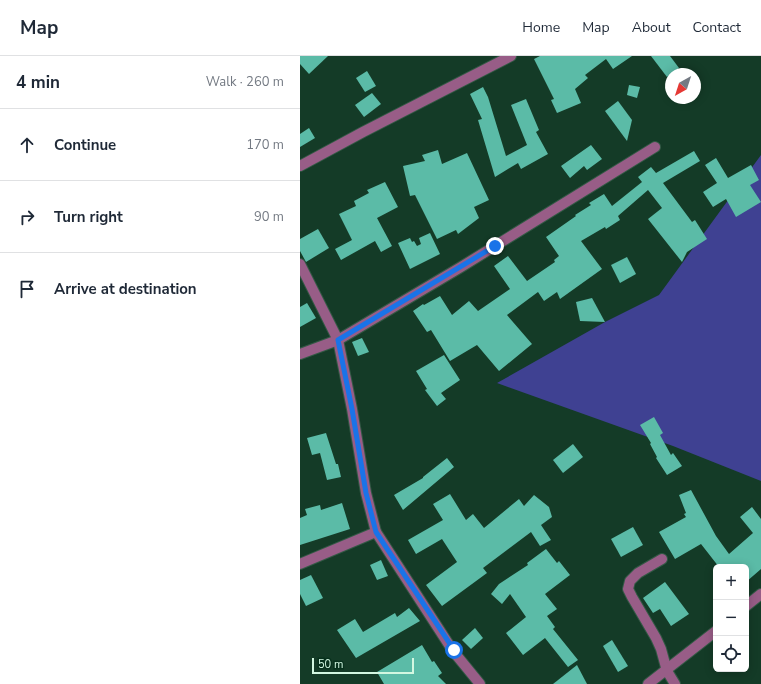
<!DOCTYPE html>
<html lang="en">
<head>
<meta charset="utf-8">
<style>
	body { margin:0; font-family:"Nunito Sans",sans-serif; background:#f2f2f3; color:#1f2937 }
	.controls { position:absolute; right:12px; bottom:12px; display:grid; overflow:hidden; border-radius:6px; box-shadow:0 2px 10px #0003 }
	.controls button { width:36px; height:36px; display:grid; place-items:center; padding:0; border:0; border-bottom:1px solid #e0e1e3; background:#fff; color:#1f2937; font:20px sans-serif }
	.compass { position:absolute; left:365px; top:12px; width:36px; height:36px; border-radius:50%; background:#fff; box-shadow:0 2px 10px #0003; rotate:219deg }
	.scale { position:absolute; left:12px; bottom:10px; width:102px; box-sizing:border-box; padding-left:4px; border:2px solid #d3f7e1; border-top:0; font-size:11px; line-height:14px; white-space:nowrap; color:#d3f7e1; -webkit-text-stroke:3px #07311d; paint-order:stroke }
	.stop { position:absolute; width:12px; height:12px; margin:-9px; border:3px solid #1a73e8; border-radius:50%; background:#fff }
	.stop.end { background:#1a73e8; border-color:#fff; box-shadow:0 1px 4px #0008 }
	.list { margin:0; padding:0; list-style:none }
	h2 { display:flex; justify-content:space-between; align-items:center; height:52px; margin:0; padding:0 16px; font-size:17px }
	h2 small { font-size:13px; font-weight:400; color:#747a83 }
	.list li { display:grid; grid-template-columns:26px 1fr auto; gap:12px; align-items:center; box-sizing:border-box; height:72px; padding:0 16px; border-top:1px solid #e0e1e3 }
	.list b { display:block; font-size:15px; white-space:nowrap }
	.list em { font-size:13px; font-style:normal; color:#747a83 }
	.icon { flex:none; width:22px; height:22px; fill:none; stroke:currentColor; stroke-width:2; stroke-linecap:round; stroke-linejoin:round }
	.map { position:relative; flex:none; width:461px; height:628px; overflow:hidden }
	header { display:flex; align-items:center; gap:24px; box-sizing:border-box; height:56px; padding:0 20px; background:#fff; border-bottom:1px solid #e0e1e3 }
	header strong { font-size:19px }
	nav { display:flex; gap:22px; margin-inline-start:auto; font-size:14px }
	main { display:flex }
	aside { flex:1; background:#fff }
	.map>svg:first-child { display:block }
	.green { fill:#3f4192 }
	.building { fill:#5bbba7 }
	.lines { fill:none; stroke-linecap:round; stroke-linejoin:round }
	.minor-casing { stroke:#335945; stroke-width:12 }
	.minor { stroke:#985d87; stroke-width:10 }
	.route { stroke:#1a73e8; stroke-width:5 }
</style>
</head>
<body>
<header>
<strong>Map</strong>
<nav><a>Home</a><a>Map</a><a>About</a><a>Contact</a></nav>
</header>
<main>
<aside>
<h2>4 min<small>Walk · 260 m</small></h2>
<ul class="list">
<li><svg class="icon" aria-label="ahead" viewBox="0 0 24 24"><path d="M12 20V5M6 11l6-6 6 6"/></svg><div><b>Continue</b></div><em>170 m</em></li>
<li><svg class="icon" aria-label="right" viewBox="0 0 24 24"><path d="M7 20v-9h11M14 6l5 5-5 5"/></svg><div><b>Turn right</b></div><em>90 m</em></li>
<li><svg class="icon" aria-label="arrive" viewBox="0 0 24 24"><path d="M6 21V4h12l-3 4 3 4H6"/></svg><div><b>Arrive at destination</b></div></li>
</ul>
</aside>
<div class="map">
<svg width="461" height="628" viewBox="0 0 461 628">
	<rect width="100%" height="100%" fill="#143b27"/>
	<!-- green -->
	<path class="green" d="M 461,99 L 461,425 L 373,390 L 197,327 L 305,266 L 359,239 Z"/>
	<!-- building -->
	<g class="building">
		<path d="M 0,0 L 28,0 L 9,18 L 0,8 Z"/>
		<path d="M 240,0 L 332,0 L 313,13 L 306,3 L 285,19 L 288,22 L 275,33 L 281,47 L 257,57 L 251,44 L 254,43 L 234,3 Z"/>
		<path d="M 351,0 L 370,0 L 379,12 L 367,21 Z"/>
		<path d="M 67,15 L 76,30 L 65,36 L 56,22 Z"/>
		<path d="M 329,29 L 340,31 L 337,42 L 327,39 Z"/>
		<path d="M 183,31 L 188,41 L 206,100 L 227,89 L 211,49 L 226,43 L 239,74 L 236,76 L 248,98 L 221,113 L 218,107 L 195,121 L 178,64 L 182,63 L 170,38 Z"/>
		<path d="M 72,37 L 81,48 L 64,61 L 55,49 Z"/>
		<path d="M 318,45 L 332,64 L 327,85 L 305,55 Z"/>
		<path d="M 9,72 L 15,82 L 0,91 L 0,78 Z"/>
		<path d="M 291,89 L 302,103 L 287,114 L 284,110 L 270,122 L 261,110 Z"/>
		<path d="M 138,94 L 142,108 L 167,97 L 189,144 L 174,151 L 179,162 L 158,178 L 156,174 L 137,183 L 115,139 L 110,140 L 103,110 L 125,105 L 122,99 Z"/>
		<path d="M 394,95 L 400,105 L 363,127 L 392,166 L 395,164 L 407,183 L 387,196 L 382,206 L 348,163 L 362,152 L 348,134 L 318,160 L 320,164 L 306,173 L 305,171 L 281,185 L 302,213 L 260,243 L 257,236 L 244,245 L 238,236 L 207,259 L 232,288 L 199,315 L 177,289 L 150,305 L 131,274 L 127,276 L 113,255 L 123,248 L 124,249 L 140,240 L 152,259 L 169,245 L 178,255 L 210,233 L 194,210 L 208,200 L 227,225 L 255,206 L 254,204 L 259,200 L 246,181 L 276,160 L 275,159 L 291,149 L 289,147 L 304,138 L 312,150 L 342,126 L 338,121 L 351,111 L 356,117 Z"/>
		<path d="M 416,102 L 428,122 L 451,109 L 459,124 L 450,129 L 461,146 L 436,161 L 426,143 L 413,151 L 403,136 L 417,127 L 405,109 Z"/>
		<path d="M 85,126 L 98,151 L 77,162 L 92,190 L 81,196 L 75,185 L 41,204 L 35,193 L 52,184 L 39,158 L 56,150 L 54,145 L 69,137 L 67,134 Z"/>
		<path d="M 18,173 L 29,192 L 6,206 L 0,195 L 0,183 Z"/>
		<path d="M 130,177 L 140,198 L 110,213 L 98,187 L 110,182 L 112,186 L 114,185 L 117,190 L 121,188 L 119,182 Z"/>
		<path d="M 327,201 L 336,218 L 320,227 L 311,209 Z"/>
		<path d="M 292,242 L 305,266 L 280,265 L 276,246 Z"/>
		<path d="M 7,247 L 16,262 L 0,271 L 0,251 Z"/>
		<path d="M 62,282 L 69,296 L 58,300 L 52,286 Z"/>
		<path d="M 144,299 L 160,324 L 141,337 L 146,343 L 137,350 L 125,334 L 127,333 L 116,315 Z"/>
		<path d="M 354,361 L 363,377 L 360,379 L 371,399 L 373,397 L 382,410 L 367,419 L 356,402 L 357,401 L 350,388 L 351,387 L 340,369 Z"/>
		<path d="M 26,377 L 36,408 L 38,408 L 41,421 L 27,424 L 20,397 L 12,399 L 7,382 Z"/>
		<path d="M 273,388 L 283,401 L 263,417 L 253,404 Z"/>
		<path d="M 147,402 L 154,411 L 103,454 L 94,439 L 123,422 L 123,421 Z"/>
		<path d="M 391,434 L 416,480 L 429,498 L 453,477 L 440,461 L 452,451 L 461,463 L 461,513 L 446,526 L 446,511 L 419,511 L 401,488 L 375,503 L 359,476 L 386,461 L 384,458 L 386,457 L 379,439 Z"/>
		<path d="M 150,438 L 166,464 L 173,458 L 184,472 L 219,443 L 224,450 L 234,439 L 249,451 L 252,461 L 241,469 L 251,484 L 240,490 L 231,476 L 183,512 L 187,517 L 142,550 L 126,529 L 157,506 L 142,483 L 116,498 L 108,484 L 143,464 L 133,448 Z"/>
		<path d="M 42,447 L 50,473 L 0,489 L 0,462 L 7,459 L 5,453 L 20,449 L 21,454 Z"/>
		<path d="M 333,471 L 343,489 L 321,501 L 311,483 Z"/>
		<path d="M 246,493 L 257,507 L 259,505 L 270,519 L 245,538 L 257,553 L 247,560 L 255,571 L 253,573 L 278,604 L 268,611 L 245,582 L 223,599 L 206,577 L 226,561 L 210,538 L 202,548 L 191,538 L 199,528 L 228,509 L 227,507 Z"/>
		<path d="M 81,504 L 88,520 L 77,524 L 70,509 Z"/>
		<path d="M 11,519 L 23,542 L 6,550 L 0,538 L 0,524 Z"/>
		<path d="M 365,526 L 389,558 L 371,570 L 360,553 L 353,557 L 343,542 Z"/>
		<path d="M 109,552 L 120,565 L 56,602 L 37,574 L 55,563 L 63,576 L 95,557 L 97,561 Z"/>
		<path d="M 175,572 L 183,582 L 171,593 L 162,584 Z"/>
		<path d="M 312,584 L 328,610 L 318,616 L 303,590 Z"/>
		<path d="M 122,589 L 132,606 L 134,605 L 142,617 L 138,620 L 146,628 L 84,628 L 77,616 Z"/>
		<path d="M 277,609 L 287,628 L 253,628 Z"/>
	</g>
	<g class="lines">
		<!-- minor casing -->
		<g class="minor-casing">
			<g id="minor">
				<path d="M 0,110 L 63,76 L 211,0"/>
				<path d="M 0,208 L 38,284 L 52,353 L 66,437 L 76,476 L 153,595 L 180,628"/>
				<path d="M 0,298 L 38,284 L 161,211 L 355,91"/>
				<path d="M 362,503 L 338,517 L 330,525 L 328,533 L 332,541 L 356,582 L 361,593 L 367,615 L 375,628"/>
				<path d="M 0,508 L 76,476"/>
				<path d="M 446,550 L 461,538"/>
				<path d="M 348,628 L 416,575"/>
			</g>
		</g>
		<!-- minor -->
		<use href="#minor" class="minor"/>
	</g>
	<g class="lines">
		<!-- route -->
		<path class="route" d="M 154,594 L 76,476 L 66,437 L 52,353 L 38,284 L 195,190"/>
	</g>
</svg>
<div class="controls">
<button>+</button>
<button>−</button>
<button><svg class="icon" aria-label="locate" viewBox="0 0 24 24"><circle cx="12" cy="12" r="6"/><path d="M12 2v4M12 18v4M2 12h4M18 12h4"/></svg></button>
</div>
<svg class="compass" viewBox="-18 -18 36 36"><path d="M0-13l5 13h-10z" fill="#e53935"/><path d="M0 13l5-13h-10z" fill="#747a83"/></svg>
<div class="scale">50 m</div>
<div class="stop" style="left:154px;top:594px"></div>
<div class="stop end" style="left:195px;top:190px"></div>
</div>
</main>
</body>
</html>
